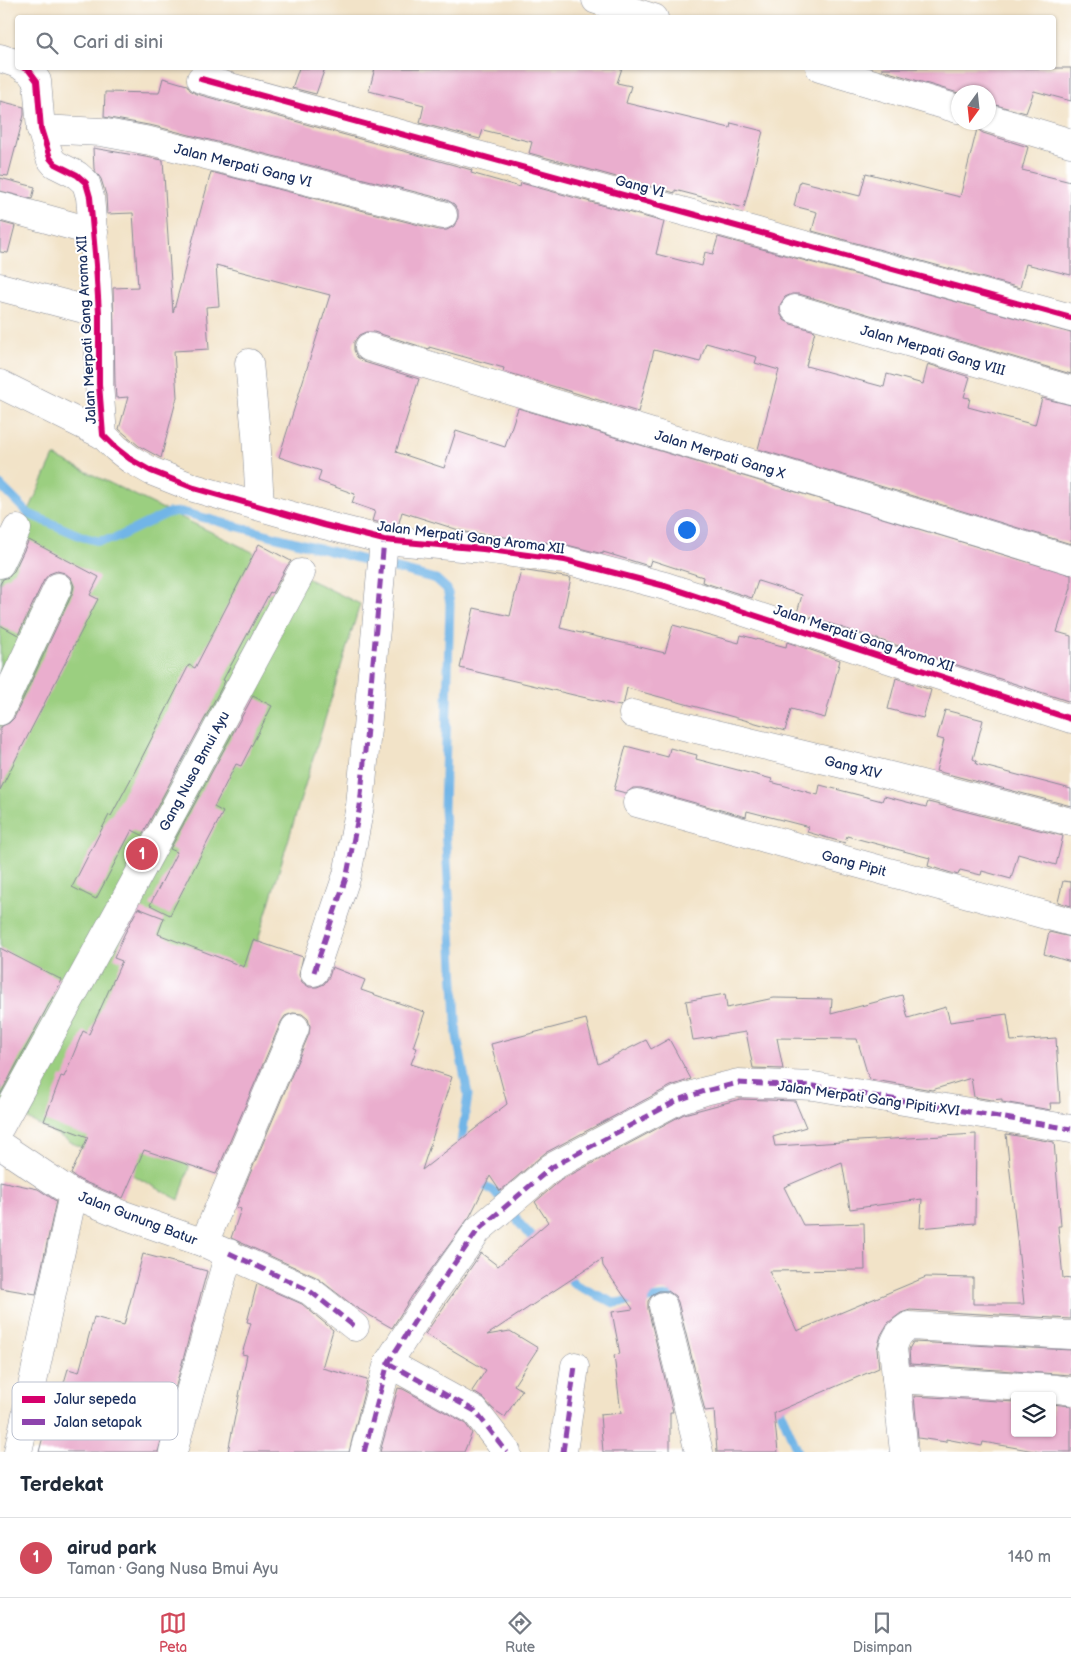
<!DOCTYPE html>
<html lang="id">
<head>
<meta charset="utf-8">
<style>
	body { margin:0; font-family:"Balsamiq Sans",sans-serif; background:#f2f2f3; color:#1f2937 }
	.controls { position:absolute; right:15px; bottom:15px; display:grid; overflow:hidden; border-radius:5px; box-shadow:0 1px 4px #0004 }
	.controls button { width:45px; height:45px; display:grid; place-items:center; padding:0; border:0; border-bottom:1px solid #e0e1e3; background:#fff; color:#1f2937; font:25px sans-serif }
	.compass { position:absolute; left:951px; top:85px; width:45px; height:45px; border-radius:50%; background:#fff; box-shadow:0 1px 4px #0004; rotate:195deg }
	.you { position:absolute; left:686px; top:529px; width:18px; height:18px; margin:-12px; border:4px solid #fff; border-radius:50%; background:#1a73e8; box-shadow:0 0 0 8px #1a73e833 }
	.badge { display:grid; place-items:center; width:32px; height:32px; border-radius:50%; background:#d1495b; color:#fff; font-size:16px; font-weight:700 }
	.pin { position:absolute; translate:-50% -50%; border:2px solid #fff; box-shadow:0 1px 5px #0006 }
	.list { margin:0; padding:0; list-style:none }
	h2 { display:flex; justify-content:space-between; align-items:center; height:65px; margin:0; padding:0 20px; font-size:21px }
	h2 small { font-size:16px; font-weight:400; color:#747a83 }
	.list li { display:grid; grid-template-columns:32px 1fr auto; gap:15px; align-items:center; box-sizing:border-box; height:80px; padding:0 20px; border-top:1px solid #e0e1e3 }
	.list b { display:block; font-size:19px; white-space:nowrap }
	.list p { margin:0; font-size:16px; white-space:nowrap; color:#747a83 }
	.list em { font-size:16px; font-style:normal; color:#747a83 }
	.icon { flex:none; width:28px; height:28px; fill:none; stroke:currentColor; stroke-width:2; stroke-linecap:round; stroke-linejoin:round }
	.map { position:relative; flex:none; width:1071px; height:1452px; overflow:hidden }
	.search { position:absolute; background:#fff; box-shadow:0 1px 4px #0004; left:15px; right:15px; top:15px; height:55px; display:flex; align-items:center; gap:12px; box-sizing:border-box; padding:0 18px; border-radius:5px; color:#747a83; font-size:19px }
	.sheet { height:145px; background:#fff }
	nav { display:flex; justify-content:space-around; align-items:center; box-sizing:border-box; height:70px; border-top:1px solid #e0e1e3; background:#fff; font-size:14px; color:#747a83 }
	nav a { display:grid; justify-items:center; gap:2px }
	nav .on { color:#d1495b }
	.map>svg:first-child { display:block }
	.green { fill:#9bcf80; stroke:#5b7f6f }
	.lines { fill:none; stroke-linecap:round; stroke-linejoin:round }
	.stream { stroke:#71b5e7; stroke-width:9 }
	.building { fill:#eaaece }
	.street-casing { stroke:#868993; stroke-width:29 }
	.street { stroke:#fff; stroke-width:28 }
	.quiet { stroke:#8e44ad; stroke-width:5; stroke-dasharray:10 5; stroke-linecap:butt }
	.cycleway-casing { stroke:#fff; stroke-width:9 }
	.cycleway { stroke:#d6006c; stroke-width:6 }
	.labels { text-anchor:middle; stroke-width:4; stroke-linejoin:round; paint-order:stroke }
	.street-label { font-size:14px; fill:#1b2f5e; stroke:#fff }
	.key { fill:#fff; stroke:#bbc1cf; stroke-width:1 }
	.key-label { font-size:14px; fill:#1b2f5e }
</style>
</head>
<body>
<div class="map">
<svg width="1071" height="1452" viewBox="0 0 1071 1452">
	<rect width="100%" height="100%" fill="#fff"/>
	<filter id="ink" filterUnits="userSpaceOnUse"><feTurbulence type="fractalNoise" baseFrequency=".02" numOctaves="2"/><feDisplacementMap in="SourceGraphic" scale="10" xChannelSelector="R" yChannelSelector="G"/><feConvolveMatrix kernelMatrix="1 2 1 2 8 2 1 2 1" color-interpolation-filters="sRGB"/></filter>
	<filter id="wash" filterUnits="userSpaceOnUse"><feTurbulence type="fractalNoise" baseFrequency=".0096" numOctaves="4" result="noise"/><feDisplacementMap in="SourceGraphic" scale="20" xChannelSelector="R" yChannelSelector="G"/><feGaussianBlur stdDeviation="1.12" result="paint"/><feColorMatrix in="noise" values="0 0 0 0 0 0 0 0 0 0 0 0 0 0 0 0 0 1.4 0 .05"/><feComposite in="paint" operator="in"/></filter>
	<g filter="url(#wash)">
		<rect width="100%" height="100%" fill="#f2e3c8"/>
		<!-- green -->
		<path class="green" d="M 54,456 L 360,604 L 179,1200 L 0,1104 L 0,573 Z"/>
		<g class="lines">
			<!-- stream -->
			<g class="stream">
				<path d="M 0,485 L 29,514 L 83,537 L 98,541 L 114,539 L 168,513 L 182,512 L 436,579 L 447,589 L 450,603 L 444,809 L 457,1036 L 468,1095 L 460,1150"/>
				<path d="M 475,1180 L 492,1190 L 508,1204 L 519,1223 L 539,1244"/>
				<path d="M 565,1271 L 574,1284 L 614,1303 L 685,1295"/>
				<path d="M 780,1398 L 781,1412 L 798,1452"/>
			</g>
		</g>
		<g id="blocks">
			<!-- building -->
			<g class="building">
				<path d="M 299,68 L 325,68 L 316,94 L 292,88 Z"/>
				<path d="M 375,68 L 622,68 L 617,83 L 631,86 L 626,103 L 730,128 L 731,123 L 763,131 L 744,208 L 675,190 L 675,193 L 529,153 L 532,142 L 483,130 L 480,139 L 420,123 L 424,105 L 369,91 Z"/>
				<path d="M 882,68 L 1071,68 L 1071,101 L 1034,91 L 1026,113 L 988,103 L 988,92 L 958,93 L 882,70 Z"/>
				<path d="M 163,78 L 187,85 L 190,90 L 197,94 L 472,170 L 471,173 L 520,187 L 521,183 L 664,222 L 656,254 L 702,266 L 705,252 L 713,254 L 718,237 L 1071,333 L 1071,374 L 799,294 L 792,294 L 785,297 L 780,305 L 780,313 L 784,320 L 791,324 L 815,331 L 806,366 L 884,387 L 887,374 L 923,384 L 928,364 L 970,377 L 964,397 L 970,398 L 968,407 L 1035,425 L 1042,398 L 1071,405 L 1071,544 L 758,449 L 779,370 L 755,363 L 757,357 L 706,343 L 700,362 L 654,350 L 638,412 L 503,371 L 504,368 L 429,347 L 429,349 L 374,332 L 366,332 L 359,335 L 354,342 L 354,350 L 357,357 L 364,362 L 419,379 L 396,452 L 444,468 L 456,431 L 505,447 L 518,408 L 1071,575 L 1071,588 L 1057,632 L 1071,636 L 1071,702 L 797,613 L 802,595 L 758,581 L 752,598 L 702,582 L 703,577 L 651,560 L 649,566 L 603,552 L 603,554 L 567,545 L 465,532 L 402,512 L 398,526 L 372,521 L 375,511 L 352,503 L 355,494 L 318,481 L 321,471 L 279,457 L 330,295 L 216,265 L 219,306 L 206,307 L 209,349 L 174,351 L 177,397 L 161,458 L 139,446 L 119,429 L 128,397 L 116,398 L 115,383 L 113,288 L 138,287 L 133,213 L 107,214 L 106,195 L 101,179 L 94,169 L 93,148 L 163,160 L 173,313 L 211,172 L 439,230 L 447,230 L 454,226 L 458,218 L 458,210 L 454,204 L 447,200 L 154,126 L 104,117 L 105,92 L 159,93 Z"/>
				<path d="M 0,101 L 24,107 L 24,115 L 8,176 L 0,175 Z"/>
				<path d="M 977,129 L 983,133 L 1028,147 L 1022,170 L 1071,182 L 1071,275 L 1026,264 L 1020,288 L 812,231 L 817,212 L 794,206 L 800,181 L 860,196 L 866,173 L 960,197 Z"/>
				<path d="M 0,178 L 35,187 L 32,199 L 0,191 Z"/>
				<path d="M 0,222 L 15,226 L 8,253 L 0,252 Z"/>
				<path d="M 29,540 L 99,577 L 90,595 L 98,599 L 0,790 L 0,730 L 2,726 L 9,723 L 14,718 L 72,594 L 74,586 L 71,578 L 65,573 L 57,571 L 49,574 L 44,580 L 18,635 L 0,625 L 0,584 L 3,579 L 9,577 L 14,571 Z"/>
				<path d="M 259,544 L 291,561 L 287,566 L 272,593 L 270,592 L 223,680 L 225,681 L 142,835 L 132,830 L 96,899 L 72,887 L 109,815 L 111,816 L 134,773 L 189,665 L 195,668 Z"/>
				<path d="M 521,570 L 571,578 L 560,628 L 665,653 L 673,625 L 739,643 L 741,635 L 786,647 L 787,642 L 840,660 L 825,718 L 791,709 L 785,731 L 627,688 L 624,702 L 620,706 L 460,668 L 474,608 L 510,616 Z"/>
				<path d="M 896,678 L 931,690 L 923,718 L 888,709 Z"/>
				<path d="M 253,696 L 272,706 L 241,766 L 236,764 L 214,807 L 223,812 L 170,915 L 150,905 L 177,852 L 170,849 Z"/>
				<path d="M 945,710 L 983,720 L 973,759 L 977,761 L 976,764 L 1071,789 L 1071,806 L 936,771 L 944,740 L 937,738 Z"/>
				<path d="M 626,746 L 668,757 L 670,748 L 697,755 L 696,759 L 772,779 L 771,782 L 818,795 L 820,785 L 882,801 L 884,796 L 926,807 L 928,802 L 1063,836 L 1056,865 L 1018,854 L 1011,879 L 982,871 L 981,875 L 960,870 L 958,875 L 928,866 L 930,858 L 847,836 L 845,843 L 807,832 L 809,827 L 747,811 L 746,817 L 641,788 L 633,788 L 626,793 L 614,790 Z"/>
				<path d="M 1063,881 L 1071,882 L 1071,906 L 1058,902 Z"/>
				<path d="M 138,908 L 164,918 L 158,934 L 244,967 L 253,940 L 303,957 L 299,975 L 302,982 L 309,987 L 317,987 L 324,984 L 329,977 L 332,967 L 365,980 L 361,990 L 425,1012 L 413,1047 L 417,1048 L 411,1064 L 452,1077 L 422,1170 L 507,1104 L 491,1044 L 586,1019 L 598,1064 L 646,1040 L 651,1049 L 669,1039 L 691,1079 L 671,1086 L 545,1153 L 500,1191 L 490,1176 L 470,1216 L 412,1296 L 392,1328 L 355,1307 L 316,1277 L 231,1238 L 241,1209 L 236,1207 L 309,1034 L 310,1026 L 308,1019 L 302,1014 L 293,1013 L 285,1016 L 281,1022 L 216,1174 L 144,1150 L 123,1198 L 80,1180 L 71,1174 L 88,1137 L 44,1121 L 61,1076 L 64,1077 L 83,1031 L 89,1034 L 122,961 L 114,958 L 124,935 Z"/>
				<path d="M 1049,932 L 1071,937 L 1071,962 L 1044,954 Z"/>
				<path d="M 0,948 L 62,980 L 0,1095 Z"/>
				<path d="M 725,994 L 727,1008 L 774,998 L 832,999 L 831,1014 L 902,995 L 908,1018 L 946,1007 L 950,1022 L 1007,1014 L 1011,1041 L 1056,1038 L 1060,1103 L 1050,1103 L 1051,1110 L 1002,1102 L 1002,1099 L 992,1100 L 974,1097 L 971,1078 L 932,1090 L 869,1079 L 857,1039 L 777,1038 L 783,1069 L 753,1068 L 746,1032 L 693,1040 L 686,1001 Z"/>
				<path d="M 740,1099 L 795,1101 L 806,1127 L 773,1137 L 775,1146 L 976,1134 L 975,1223 L 920,1228 L 922,1199 L 850,1209 L 842,1162 L 784,1187 L 803,1225 L 864,1223 L 865,1270 L 769,1271 L 797,1331 L 926,1277 L 973,1278 L 973,1304 L 1024,1304 L 1006,1134 L 1054,1142 L 1061,1226 L 1058,1226 L 1063,1278 L 1071,1279 L 1071,1319 L 910,1310 L 901,1313 L 888,1323 L 881,1335 L 877,1349 L 879,1368 L 774,1413 L 778,1452 L 717,1452 L 714,1410 L 705,1411 L 678,1302 L 675,1296 L 668,1291 L 659,1291 L 653,1294 L 648,1301 L 648,1309 L 673,1412 L 670,1412 L 670,1452 L 603,1452 L 600,1415 L 621,1413 L 614,1355 L 620,1354 L 612,1312 L 633,1309 L 603,1266 L 602,1259 L 487,1335 L 510,1331 L 538,1348 L 514,1385 L 522,1390 L 505,1417 L 493,1409 L 483,1398 L 472,1391 L 486,1370 L 425,1334 L 481,1253 L 498,1266 L 548,1222 L 535,1202 L 561,1180 L 684,1114 Z"/>
				<path d="M 0,1181 L 38,1189 L 56,1201 L 36,1294 L 0,1288 Z"/>
				<path d="M 143,1254 L 207,1271 L 158,1452 L 39,1452 L 47,1421 L 52,1423 L 68,1369 L 79,1372 L 94,1317 L 124,1325 Z"/>
				<path d="M 257,1284 L 302,1304 L 333,1330 L 322,1368 L 367,1380 L 349,1452 L 228,1452 L 247,1355 L 242,1354 L 251,1323 L 247,1322 Z"/>
				<path d="M 913,1342 L 1071,1350 L 1071,1375 L 910,1364 L 909,1349 Z"/>
				<path d="M 398,1388 L 403,1389 L 465,1423 L 472,1433 L 464,1452 L 380,1452 Z"/>
				<path d="M 914,1396 L 1015,1402 L 1015,1433 L 1052,1433 L 1052,1404 L 1071,1406 L 1071,1452 L 1040,1452 L 983,1442 L 982,1446 L 946,1439 L 946,1442 L 918,1438 Z"/>
			</g>
		</g>
	</g>
	<g filter="url(#ink)">
		<use href="#blocks" fill-opacity="0" stroke="#868993" stroke-width="1"/>
		<g class="lines">
			<!-- street casing -->
			<g class="street-casing">
				<g id="street">
					<path d="M 596,0 L 654,18"/>
					<path d="M 0,58 L 18,64"/>
					<path d="M 24,68 L 28,69 L 37,81 L 41,129 L 50,158 L 55,164 L 77,175 L 86,183 L 90,197 L 96,265 L 99,313 L 99,384 L 103,435 L 116,448 L 130,459 L 151,471 L 194,488 L 324,525 L 384,540 L 483,549 L 565,560 L 665,586 L 1071,719"/>
					<path d="M 820,68 L 958,109"/>
					<path d="M 201,79 L 1071,318"/>
					<path d="M 988,118 L 1071,143"/>
					<path d="M 41,129 L 101,132 L 150,141 L 443,215"/>
					<path d="M 0,206 L 94,232"/>
					<path d="M 0,287 L 99,313"/>
					<path d="M 795,309 L 1071,390"/>
					<path d="M 369,347 L 1071,560"/>
					<path d="M 249,363 L 256,434 L 260,506"/>
					<path d="M 0,384 L 103,435"/>
					<path d="M 0,564 L 17,529"/>
					<path d="M 0,711 L 58,587"/>
					<path d="M 633,714 L 871,771 L 1071,822"/>
					<path d="M 637,803 L 1071,922"/>
					<path d="M 314,972 L 347,875 L 360,806 L 384,540"/>
					<path d="M 0,1127 L 133,885 L 301,573"/>
					<path d="M 0,1145 L 73,1194 L 121,1214 L 204,1243 L 310,1291 L 355,1327"/>
					<path d="M 204,1243 L 295,1028"/>
					<path d="M 663,1306 L 699,1452"/>
					<path d="M 388,1363 L 475,1411 L 507,1452"/>
					<path d="M 896,1379 L 1057,1389 L 1071,1391"/>
					<path d="M 18,1452 L 73,1194"/>
					<path d="M 173,1452 L 229,1253"/>
					<path d="M 364,1452 L 388,1363 L 425,1305 L 478,1230 L 552,1167 L 678,1100 L 705,1091 L 738,1083 L 814,1086 L 1071,1129"/>
					<path d="M 563,1452 L 575,1366"/>
					<path d="M 904,1452 L 893,1348 C 896,1337 899,1332 909,1326 L 1071,1335"/>
				</g>
			</g>
			<!-- street -->
			<use href="#street" class="street"/>
			<!-- quiet -->
			<g class="quiet">
				<path d="M 314,972 L 347,875 L 360,806 L 384,540"/>
				<path d="M 229,1253 L 310,1291 L 355,1327"/>
				<path d="M 388,1363 L 475,1411 L 507,1452"/>
				<path d="M 364,1452 L 388,1363 L 425,1305 L 478,1230 L 552,1167 L 678,1100 L 705,1091 L 738,1083 L 814,1086 L 1071,1129"/>
				<path d="M 563,1452 L 575,1366"/>
			</g>
			<!-- cycleway casing -->
			<g class="cycleway-casing">
				<g id="cycleway">
					<path d="M 24,68 L 28,69 L 37,81 L 41,129 L 50,158 L 55,164 L 77,175 L 86,183 L 90,197 L 96,265 L 99,313 L 99,384 L 103,435 L 116,448 L 130,459 L 151,471 L 194,488 L 324,525 L 384,540 L 483,549 L 565,560 L 665,586 L 1071,719"/>
					<path d="M 201,79 L 1071,318"/>
				</g>
			</g>
			<!-- cycleway -->
			<use href="#cycleway" class="cycleway"/>
		</g>
	</g>
	<g class="labels">
		<!-- street labels -->
		<g class="street-label">
			<text transform="translate(243 165) rotate(14)" y="5">Jalan Merpati Gang VI</text>
			<text transform="translate(640 186) rotate(15)" y="5">Gang VI</text>
			<text transform="translate(86 330) rotate(-93)" y="5">Jalan Merpati Gang Aroma XII</text>
			<text transform="translate(933 350) rotate(16)" y="5">Jalan Merpati Gang VIII</text>
			<text transform="translate(720 454) rotate(17)" y="5">Jalan Merpati Gang X</text>
			<text transform="translate(471 537) rotate(7)" y="5">Jalan Merpati Gang Aroma XII</text>
			<text transform="translate(864 638) rotate(18)" y="5">Jalan Merpati Gang Aroma XII</text>
			<text transform="translate(853 767) rotate(14)" y="5">Gang XIV</text>
			<text transform="translate(194 771) rotate(-62)" y="5">Gang Nusa Bmui Ayu</text>
			<text transform="translate(854 863) rotate(15)" y="5">Gang Pipit</text>
			<text transform="translate(869 1098) rotate(8)" y="5">Jalan Merpati Gang Pipiti XVI</text>
			<text transform="translate(138 1218) rotate(21)" y="5">Jalan Gunung Batur</text>
		</g>
	</g>
	<!-- legend -->
	<rect x="12" y="1382" width="166" height="58" rx="8" class="key"/>
	<rect x="22" y="1396" width="23" height="7" fill="#d6006c"/>
	<rect x="22" y="1419" width="23" height="6" fill="#8e44ad"/>
	<g class="key-label">
		<text x="54" y="1404">Jalur sepeda</text>
		<text x="54" y="1427">Jalan setapak</text>
	</g>
</svg>
<div class="controls">
<button><svg class="icon" aria-label="layers" viewBox="0 0 24 24"><path d="M12 4l9 5-9 5-9-5zM3 14l9 5 9-5"/></svg></button>
</div>
<svg class="compass" viewBox="-18 -18 36 36"><path d="M0-13l5 13h-10z" fill="#e53935"/><path d="M0 13l5-13h-10z" fill="#747a83"/></svg>
<div class="you"></div>
<div class="pin badge" style="left:142px;top:854px">1</div>
<div class="search"><svg class="icon" aria-label="search" viewBox="0 0 24 24"><circle cx="10" cy="10" r="6"/><path d="M15 15l6 6"/></svg>Cari di sini</div>
</div>
<section class="sheet">
<h2>Terdekat<small></small></h2>
<ul class="list">
<li><span class="badge">1</span><div><b>airud park</b><p>Taman · Gang Nusa Bmui Ayu</p></div><em>140 m</em></li>
</ul>
</section>
<nav>
<a class="on"><svg class="icon" aria-label="map" viewBox="0 0 24 24"><path d="M3 6l6-2 6 2 6-2v14l-6 2-6-2-6 2zM9 4v14M15 6v14"/></svg>Peta</a>
<a><svg class="icon" aria-label="directions" viewBox="0 0 24 24"><path d="M12 3l9 9-9 9-9-9zM9 14v-3h6M13 9l2 2-2 2"/></svg>Rute</a>
<a><svg class="icon" aria-label="saved" viewBox="0 0 24 24"><path d="M7 4h10v16l-5-4-5 4z"/></svg>Disimpan</a>
</nav>
</body>
</html>
